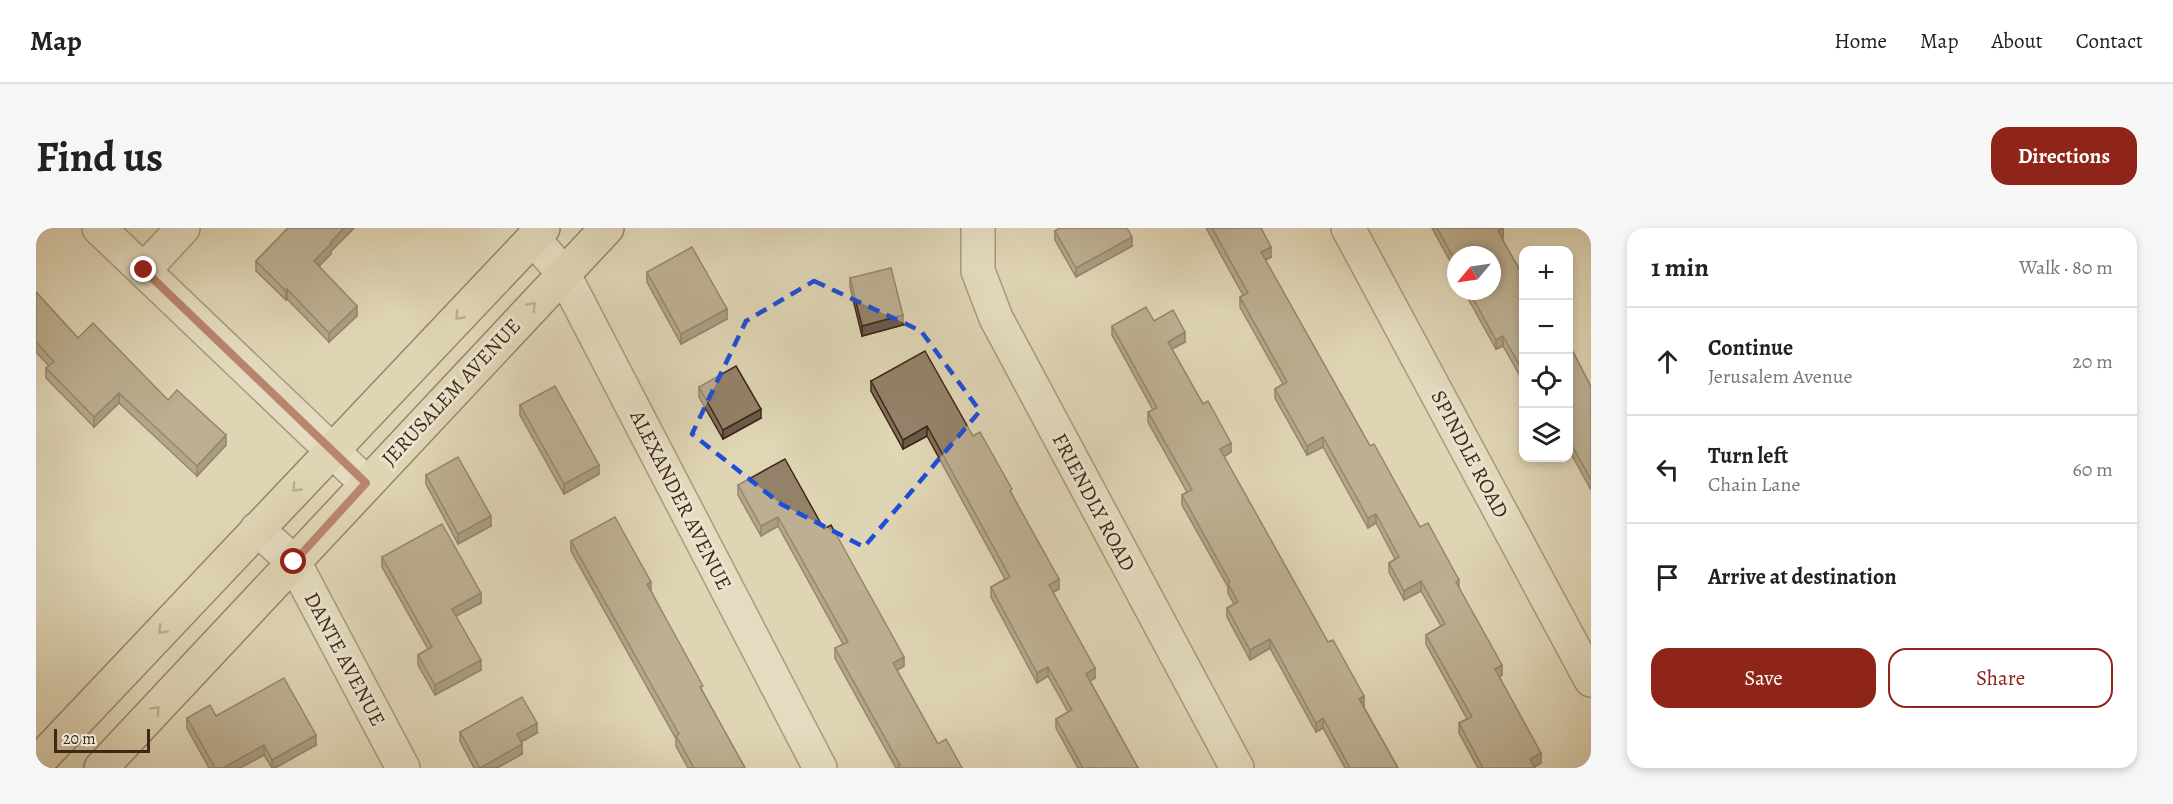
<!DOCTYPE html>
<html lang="en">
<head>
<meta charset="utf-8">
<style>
	body { margin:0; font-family:Alegreya,serif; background:#f6f6f6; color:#222 }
	.controls { position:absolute; right:18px; top:18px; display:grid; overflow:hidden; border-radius:12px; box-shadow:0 3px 9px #0003 }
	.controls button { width:54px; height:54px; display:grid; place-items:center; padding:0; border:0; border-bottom:2px solid #e0e0e0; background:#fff; color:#222; font:30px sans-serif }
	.compass { position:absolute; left:1411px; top:18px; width:54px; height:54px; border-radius:50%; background:#fff; box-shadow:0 3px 9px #0003; rotate:241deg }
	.scale { position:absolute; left:18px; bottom:15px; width:96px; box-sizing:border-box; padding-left:6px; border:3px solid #402616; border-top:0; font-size:16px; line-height:21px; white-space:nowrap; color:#402616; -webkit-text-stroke:4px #eae4cf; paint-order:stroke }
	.stop { position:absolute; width:18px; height:18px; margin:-14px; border:4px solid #8f2418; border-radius:50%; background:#fff }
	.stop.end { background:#8f2418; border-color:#fff; box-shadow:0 2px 6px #0008 }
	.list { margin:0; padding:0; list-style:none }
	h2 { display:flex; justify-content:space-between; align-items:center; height:78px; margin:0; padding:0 24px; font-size:26px }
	h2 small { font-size:20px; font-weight:400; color:#767676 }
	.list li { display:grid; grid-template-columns:39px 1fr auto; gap:18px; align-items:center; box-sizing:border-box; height:108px; padding:0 24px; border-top:2px solid #e0e0e0 }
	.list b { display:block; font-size:22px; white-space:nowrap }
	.list p { margin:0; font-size:20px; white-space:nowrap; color:#767676 }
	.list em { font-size:20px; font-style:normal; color:#767676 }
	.actions { display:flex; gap:12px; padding:18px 24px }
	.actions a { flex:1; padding:14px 0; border:2px solid #8f2418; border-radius:18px; text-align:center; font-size:21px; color:#8f2418 }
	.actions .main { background:#8f2418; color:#fff }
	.icon { flex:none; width:33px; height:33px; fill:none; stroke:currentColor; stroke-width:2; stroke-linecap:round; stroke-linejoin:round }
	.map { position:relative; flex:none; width:1555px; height:540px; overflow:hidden; border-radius:18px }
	header { display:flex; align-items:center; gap:36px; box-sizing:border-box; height:84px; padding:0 30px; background:#fff; border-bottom:2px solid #e0e0e0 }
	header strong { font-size:28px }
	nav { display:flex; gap:33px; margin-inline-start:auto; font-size:21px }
	.intro { display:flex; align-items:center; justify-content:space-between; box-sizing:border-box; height:144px; padding:0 36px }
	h1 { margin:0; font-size:42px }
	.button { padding:15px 27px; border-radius:18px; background:#8f2418; color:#fff; font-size:21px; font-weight:700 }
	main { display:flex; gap:36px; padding:0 36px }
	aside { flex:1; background:#fff; border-radius:18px; box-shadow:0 3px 9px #0003 }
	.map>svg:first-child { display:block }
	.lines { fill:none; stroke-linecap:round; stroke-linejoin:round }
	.minor-casing { stroke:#68523e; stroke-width:36 }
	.major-casing { stroke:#402616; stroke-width:36 }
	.minor { stroke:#eae4cf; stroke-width:33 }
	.major { stroke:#dfd6b5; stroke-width:33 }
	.wall { fill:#7e705a; stroke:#402616; stroke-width:1.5 }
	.shaded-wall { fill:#675b4a; stroke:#402616; stroke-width:1.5 }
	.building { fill:#938269; stroke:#402616; stroke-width:1.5 }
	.oneway { stroke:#907e66 }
	.route { stroke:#8f2418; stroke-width:8 }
	.marked { fill:none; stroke:#1d4ed8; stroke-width:4.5; stroke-dasharray:12 8; stroke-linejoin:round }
	.labels { text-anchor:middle; stroke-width:6; stroke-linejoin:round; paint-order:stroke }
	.street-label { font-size:21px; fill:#402616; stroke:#eae4cf }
</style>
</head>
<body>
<header>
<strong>Map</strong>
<nav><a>Home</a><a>Map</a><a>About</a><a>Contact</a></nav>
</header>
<div class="intro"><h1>Find us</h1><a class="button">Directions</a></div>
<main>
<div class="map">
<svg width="1555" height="540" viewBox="0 0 1555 540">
	<rect width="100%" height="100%" fill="#dfd6b5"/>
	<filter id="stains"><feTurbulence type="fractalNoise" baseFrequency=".00333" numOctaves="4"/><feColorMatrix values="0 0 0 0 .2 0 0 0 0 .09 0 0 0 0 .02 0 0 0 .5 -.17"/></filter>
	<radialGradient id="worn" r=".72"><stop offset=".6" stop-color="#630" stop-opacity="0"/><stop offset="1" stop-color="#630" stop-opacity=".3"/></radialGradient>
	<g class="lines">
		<!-- minor casing -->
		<g class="minor-casing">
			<g id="minor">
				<path d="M 63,0 L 330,255"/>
				<path d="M 942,0 L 942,43 L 960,90 L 1201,540"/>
				<path d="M 1312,0 L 1555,452"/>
				<path d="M 497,10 L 527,45 L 784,540"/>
				<path d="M 108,42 L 147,0"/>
				<path d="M 221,301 L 258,334 L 367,540"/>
			</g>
		</g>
		<!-- major casing -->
		<g class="major-casing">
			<g id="major">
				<path d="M 0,536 L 507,0"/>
				<path d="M 65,540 L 571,0"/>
			</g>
		</g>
		<!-- minor -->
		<use href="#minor" class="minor"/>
		<!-- major -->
		<use href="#major" class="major"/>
	</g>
	<!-- wall -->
	<g class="wall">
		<path d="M 252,0 L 318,0 L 295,23 L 295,26 L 283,38 L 321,88 L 293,114 L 251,71 L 250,72 L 220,43 L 220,33 Z"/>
		<path d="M 1170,0 L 1225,0 L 1235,29 L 1229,32 L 1334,218 L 1384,299 L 1423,361 L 1466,447 L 1463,448 L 1505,535 L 1498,539 L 1499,540 L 1442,540 L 1423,505 L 1423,495 L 1431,491 L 1390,416 L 1390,407 L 1405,398 L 1385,363 L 1368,372 L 1353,344 L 1353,335 L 1359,331 L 1340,295 L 1332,300 L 1287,219 L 1271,227 L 1239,170 L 1239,161 L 1247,156 L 1204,79 L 1204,69 L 1207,67 Z"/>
		<path d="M 1396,0 L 1467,0 L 1467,10 L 1466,11 L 1488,50 L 1488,155 L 1467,118 L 1460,121 L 1429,65 L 1429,63 L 1456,63 L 1420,27 L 1420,44 Z"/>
		<path d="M 1019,3 L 1096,18 L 1040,49 L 1019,12 Z"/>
		<path d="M 611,44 L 691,91 L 645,116 L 611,54 Z"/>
		<path d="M 814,50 L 867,97 L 826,108 L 814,59 Z"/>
		<path d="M 0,64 L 42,110 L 132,172 L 190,217 L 161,248 L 83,175 L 58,199 L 10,150 L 10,140 L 13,138 L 0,124 Z"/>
		<path d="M 1076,98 L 1149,114 L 1136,121 L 1167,176 L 1195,224 L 1188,229 L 1362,540 L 1309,540 L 1287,500 L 1280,504 L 1234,420 L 1214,432 L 1191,389 L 1191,380 L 1198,376 L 1192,365 L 1192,359 L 1146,277 L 1146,267 L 1151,264 L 1112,194 L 1112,184 L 1117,182 L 1076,107 Z"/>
		<path d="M 1533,116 L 1555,159 L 1555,262 L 1533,222 Z"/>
		<path d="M 835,153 L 937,208 L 976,266 L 1023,361 L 1017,364 L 1059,450 L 1054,453 L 1102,540 L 1042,540 L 1020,500 L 1020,491 L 1032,484 L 1012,448 L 1001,455 L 955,369 L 955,359 L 969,351 L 891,208 L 867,221 L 835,163 Z"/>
		<path d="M 663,159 L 725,190 L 687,211 L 663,169 Z"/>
		<path d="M 484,177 L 563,246 L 528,266 L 484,187 Z"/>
		<path d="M 390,247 L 455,298 L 422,316 L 390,256 Z"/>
		<path d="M 702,257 L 788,301 L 868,438 L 861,442 L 902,516 L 926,540 L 860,540 L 799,430 L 799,420 L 807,416 L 742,298 L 725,308 L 702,267 Z"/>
		<path d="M 535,313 L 615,363 L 667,464 L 709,540 L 652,540 L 640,518 L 640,511 L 535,323 Z"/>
		<path d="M 346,329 L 445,375 L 420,388 L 445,442 L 399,467 L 382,437 L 382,427 L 392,421 L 346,339 Z"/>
		<path d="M 180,488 L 280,517 L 239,540 L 236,540 L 228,527 L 204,540 L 173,540 L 151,500 L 151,490 Z"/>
		<path d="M 424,504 L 501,505 L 485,514 L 486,526 L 461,540 L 438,540 L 424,513 Z"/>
	</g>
	<!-- shaded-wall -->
	<g class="shaded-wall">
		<path d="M 308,0 L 318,0 L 295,23 L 295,26 L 278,43 L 278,33 L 294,15 Z"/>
		<path d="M 1467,0 L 1467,10 L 1462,13 L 1462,3 Z"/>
		<path d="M 1096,9 L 1096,18 L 1040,49 L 1040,40 Z"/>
		<path d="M 1235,19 L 1235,29 L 1225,34 L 1225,24 Z"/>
		<path d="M 251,61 L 251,71 L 250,72 L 250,63 Z"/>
		<path d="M 321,78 L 321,88 L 293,114 L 293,105 Z"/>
		<path d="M 691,81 L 691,91 L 645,116 L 645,106 Z"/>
		<path d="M 867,87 L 867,97 L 826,108 L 826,98 Z"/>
		<path d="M 1149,104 L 1149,114 L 1132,123 L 1132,114 Z"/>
		<path d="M 1467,108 L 1467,118 L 1460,121 L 1460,112 Z"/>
		<path d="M 83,165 L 83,175 L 58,199 L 58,189 Z"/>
		<path d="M 725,181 L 725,190 L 687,211 L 687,202 Z"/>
		<path d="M 891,198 L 891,208 L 867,221 L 867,212 Z"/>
		<path d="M 190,207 L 190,217 L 161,248 L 161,238 Z"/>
		<path d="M 1287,209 L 1287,219 L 1271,227 L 1271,218 Z"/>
		<path d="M 1195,215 L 1195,224 L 1184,231 L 1184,221 Z"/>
		<path d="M 563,237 L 563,246 L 528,266 L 528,256 Z"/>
		<path d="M 1340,286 L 1340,295 L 1332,300 L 1332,290 Z"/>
		<path d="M 455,288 L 455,298 L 422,316 L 422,306 Z"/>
		<path d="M 742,289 L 742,298 L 725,308 L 725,298 Z"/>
		<path d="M 1023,351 L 1023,361 L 1013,367 L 1013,357 Z"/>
		<path d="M 1423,352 L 1423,362 L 1420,354 Z"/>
		<path d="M 1385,353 L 1385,363 L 1368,372 L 1368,363 Z"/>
		<path d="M 615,354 L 615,364 L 611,356 Z"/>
		<path d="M 445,365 L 445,375 L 416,390 L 416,381 Z"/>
		<path d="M 1234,411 L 1234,420 L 1214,432 L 1214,422 Z"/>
		<path d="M 868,429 L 868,438 L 857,445 L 857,435 Z"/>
		<path d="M 445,432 L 445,442 L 399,467 L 399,457 Z"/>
		<path d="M 1466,437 L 1466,447 L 1459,451 L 1459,441 Z"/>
		<path d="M 1012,439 L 1012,448 L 1001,455 L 1001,445 Z"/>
		<path d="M 1059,440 L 1059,450 L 1050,455 L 1050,446 Z"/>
		<path d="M 1328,468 L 1328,478 L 1323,471 Z"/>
		<path d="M 1287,490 L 1287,500 L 1280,504 L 1280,495 Z"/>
		<path d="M 501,495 L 501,505 L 481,516 L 481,506 Z"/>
		<path d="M 280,507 L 280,517 L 239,540 L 236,540 L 236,532 Z"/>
		<path d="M 486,516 L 486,526 L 461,540 L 444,540 Z"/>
		<path d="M 228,517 L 228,527 L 204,540 L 187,540 Z"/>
		<path d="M 1505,525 L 1505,535 L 1496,540 L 1494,531 Z"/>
	</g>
	<!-- building -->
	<g class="building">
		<path d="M 252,0 L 308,0 L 294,15 L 295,16 L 278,33 L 321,78 L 293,105 L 251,61 L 250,63 L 220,33 Z"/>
		<path d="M 1024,0 L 1091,0 L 1096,9 L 1040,40 L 1019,3 Z"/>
		<path d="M 1176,0 L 1225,0 L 1235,19 L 1225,24 L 1334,218 L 1338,216 L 1384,299 L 1392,295 L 1423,352 L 1420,354 L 1466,437 L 1459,441 L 1505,525 L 1494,531 L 1499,540 L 1447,540 L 1423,495 L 1436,489 L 1390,407 L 1409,396 L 1385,353 L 1368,363 L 1353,335 L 1363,329 L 1340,286 L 1332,290 L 1287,209 L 1271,218 L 1239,161 L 1251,154 L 1204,69 L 1212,65 Z"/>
		<path d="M 1401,0 L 1467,0 L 1462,3 L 1488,50 L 1488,145 L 1467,108 L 1460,112 L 1433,63 L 1456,63 L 1456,27 L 1420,27 L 1420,34 Z"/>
		<path d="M 656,19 L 691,81 L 645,106 L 611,44 Z"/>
		<path d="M 855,40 L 867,87 L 826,98 L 814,50 Z"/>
		<path d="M 0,64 L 42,110 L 57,95 L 132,172 L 141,162 L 190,207 L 161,238 L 83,165 L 58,189 L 10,140 L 18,134 L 0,114 Z"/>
		<path d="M 1110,79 L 1118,93 L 1137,82 L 1149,104 L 1132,114 L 1167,176 L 1172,173 L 1195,215 L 1184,221 L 1292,414 L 1297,412 L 1328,468 L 1323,471 L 1362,540 L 1314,540 L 1287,490 L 1280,495 L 1234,411 L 1214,422 L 1191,380 L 1202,374 L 1192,356 L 1194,354 L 1146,267 L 1156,262 L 1112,184 L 1121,180 L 1076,98 Z"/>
		<path d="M 1533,116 L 1555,159 L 1555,252 L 1533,212 Z"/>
		<path d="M 889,123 L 937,208 L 944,204 L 976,261 L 974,263 L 1023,351 L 1013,357 L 1059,440 L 1050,446 L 1102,540 L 1047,540 L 1020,491 L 1036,482 L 1012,439 L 1001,445 L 955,359 L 974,349 L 891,198 L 867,212 L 835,153 Z"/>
		<path d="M 700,138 L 725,181 L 687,202 L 663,159 Z"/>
		<path d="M 519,158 L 563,237 L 528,256 L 484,177 Z"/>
		<path d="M 422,229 L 455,288 L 422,306 L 390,247 Z"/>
		<path d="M 749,231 L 788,301 L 795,297 L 868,429 L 857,435 L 902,516 L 910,511 L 926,540 L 863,540 L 862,538 L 864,537 L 799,420 L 812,414 L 742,289 L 725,298 L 702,257 Z"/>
		<path d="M 579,289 L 615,354 L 611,356 L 667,458 L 664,459 L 709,540 L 658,540 L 640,508 L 643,506 L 535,313 Z"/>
		<path d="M 406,296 L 445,365 L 416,381 L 445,432 L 399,457 L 382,427 L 396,419 L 346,329 Z"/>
		<path d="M 248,450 L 280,507 L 236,532 L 228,517 L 187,540 L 179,540 L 151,490 L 174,477 L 180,488 Z"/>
		<path d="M 486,469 L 501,495 L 481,506 L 486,516 L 444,540 L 424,504 Z"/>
	</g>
	<!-- one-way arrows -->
	<defs><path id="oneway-chevron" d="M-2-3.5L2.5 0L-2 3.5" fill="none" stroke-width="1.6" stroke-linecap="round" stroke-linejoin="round" transform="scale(1.5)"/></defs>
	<g class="oneway">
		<use href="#oneway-chevron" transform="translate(496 78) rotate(-47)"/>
		<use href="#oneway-chevron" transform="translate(423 88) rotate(133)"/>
		<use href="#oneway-chevron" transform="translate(260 260) rotate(134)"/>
		<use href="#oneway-chevron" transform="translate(126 402) rotate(133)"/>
		<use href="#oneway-chevron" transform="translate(120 482) rotate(-47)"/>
	</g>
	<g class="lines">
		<!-- route -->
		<path class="route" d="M 108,42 L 330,255 L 258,334"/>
	</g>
	<!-- marked area -->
	<path d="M0 0H1555V540H0ZM 778,53 L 885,103 L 944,183 L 828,319 L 745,276 L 656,206 L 710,93 Z" fill="#dfd6b5" fill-opacity=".55" fill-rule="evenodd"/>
	<path class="marked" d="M 778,53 L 885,103 L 944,183 L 828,319 L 745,276 L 656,206 L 710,93 Z"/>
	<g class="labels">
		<!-- street labels -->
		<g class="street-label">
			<text transform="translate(415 164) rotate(-47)" y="7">JERUSALEM AVENUE</text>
			<text transform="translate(1434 226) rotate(62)" y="7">SPINDLE ROAD</text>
			<text transform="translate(645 272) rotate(63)" y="7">ALEXANDER AVENUE</text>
			<text transform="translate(1058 274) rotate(62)" y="7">FRIENDLY ROAD</text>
			<text transform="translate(309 431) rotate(62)" y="7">DANTE AVENUE</text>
		</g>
	</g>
	<rect width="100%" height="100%" filter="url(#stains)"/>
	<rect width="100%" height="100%" fill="url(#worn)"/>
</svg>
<div class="controls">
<button>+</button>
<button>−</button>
<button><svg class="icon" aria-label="locate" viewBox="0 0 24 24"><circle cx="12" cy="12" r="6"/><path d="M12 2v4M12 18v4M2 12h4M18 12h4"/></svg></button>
<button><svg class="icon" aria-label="layers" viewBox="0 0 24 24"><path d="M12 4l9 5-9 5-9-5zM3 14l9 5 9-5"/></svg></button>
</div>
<svg class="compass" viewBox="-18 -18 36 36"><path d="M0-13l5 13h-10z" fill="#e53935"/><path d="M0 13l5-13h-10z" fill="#767676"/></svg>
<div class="scale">20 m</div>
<div class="stop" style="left:258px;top:334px"></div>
<div class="stop end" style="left:108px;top:42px"></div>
</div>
<aside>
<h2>1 min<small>Walk · 80 m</small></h2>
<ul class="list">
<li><svg class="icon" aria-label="ahead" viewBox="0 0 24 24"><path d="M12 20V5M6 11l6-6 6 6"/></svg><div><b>Continue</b><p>Jerusalem Avenue</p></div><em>20 m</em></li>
<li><svg class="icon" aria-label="left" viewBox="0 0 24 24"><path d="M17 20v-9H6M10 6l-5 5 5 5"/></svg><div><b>Turn left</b><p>Chain Lane</p></div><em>60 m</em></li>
<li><svg class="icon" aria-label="arrive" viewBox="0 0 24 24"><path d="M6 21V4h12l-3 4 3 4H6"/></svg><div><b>Arrive at destination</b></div></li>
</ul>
<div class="actions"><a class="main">Save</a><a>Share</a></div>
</aside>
</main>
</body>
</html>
